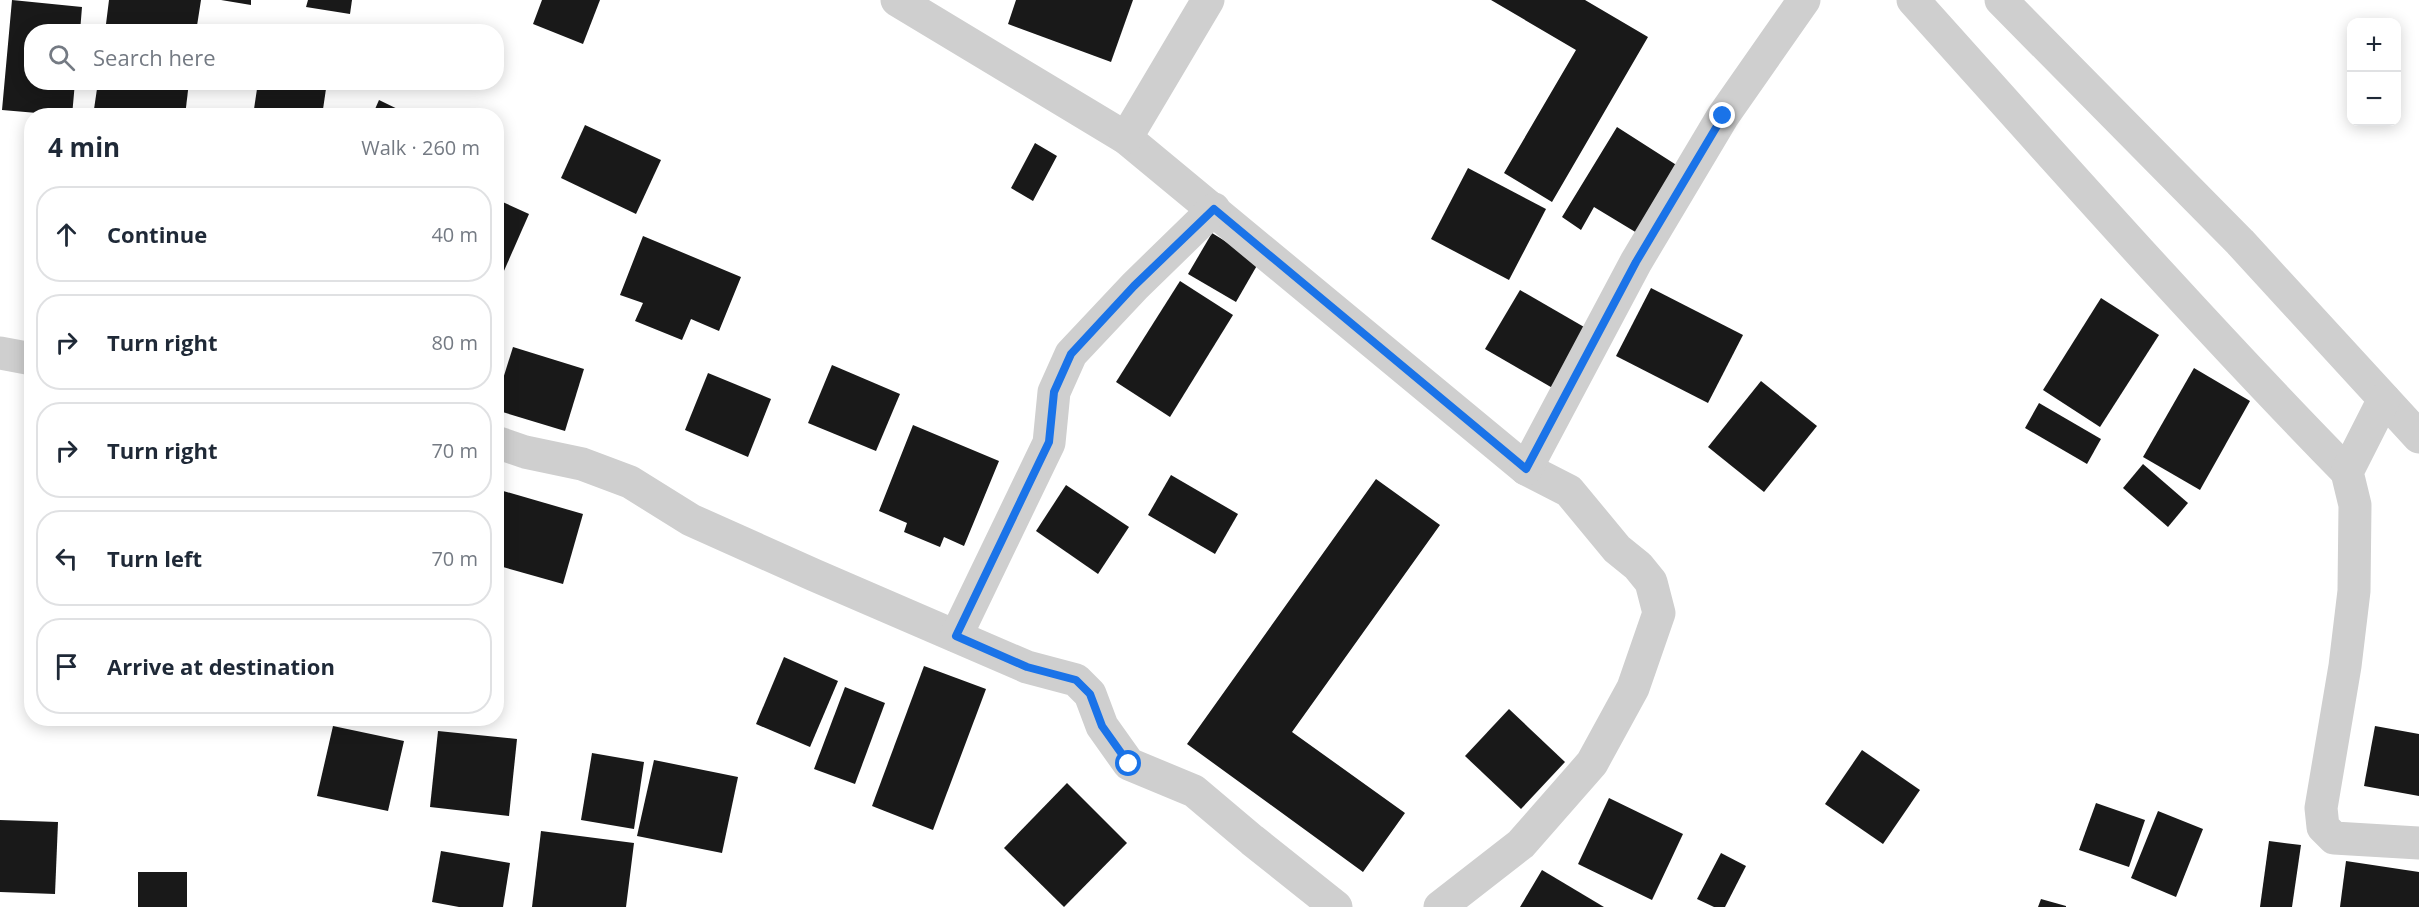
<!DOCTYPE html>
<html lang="en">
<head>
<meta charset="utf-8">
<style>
	body { margin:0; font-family:"Open Sans",sans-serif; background:#f6f6f7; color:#1f2937 }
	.controls { position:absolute; right:18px; top:18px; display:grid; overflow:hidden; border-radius:12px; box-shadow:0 3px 15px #0003 }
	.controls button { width:54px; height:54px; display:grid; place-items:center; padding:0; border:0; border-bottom:2px solid #e0e1e3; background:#fff; color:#1f2937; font:30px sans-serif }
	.stop { position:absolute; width:18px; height:18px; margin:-14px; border:4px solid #1a73e8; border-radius:50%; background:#fff }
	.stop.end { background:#1a73e8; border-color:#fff; box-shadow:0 2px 6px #0008 }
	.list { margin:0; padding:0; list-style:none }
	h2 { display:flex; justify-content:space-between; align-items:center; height:78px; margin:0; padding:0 24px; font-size:26px }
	h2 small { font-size:20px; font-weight:400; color:#747a83 }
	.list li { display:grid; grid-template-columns:39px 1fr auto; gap:18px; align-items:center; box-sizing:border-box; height:96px; margin:0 12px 12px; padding:0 12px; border:2px solid #e0e1e3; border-radius:24px }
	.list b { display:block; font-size:22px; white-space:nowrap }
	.list em { font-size:20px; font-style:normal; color:#747a83 }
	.icon { flex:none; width:33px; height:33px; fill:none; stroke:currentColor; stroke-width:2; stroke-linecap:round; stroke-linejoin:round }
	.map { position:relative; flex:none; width:2419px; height:907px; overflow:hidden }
	.search { position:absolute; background:#fff; box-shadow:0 3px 15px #0003; left:24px; top:24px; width:480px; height:66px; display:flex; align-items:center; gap:15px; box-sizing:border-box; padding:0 21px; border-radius:24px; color:#747a83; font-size:22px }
	.panel { position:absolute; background:#fff; box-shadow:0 3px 15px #0003; left:24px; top:108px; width:480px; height:618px; border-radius:24px }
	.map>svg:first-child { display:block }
	.building { fill:#191919 }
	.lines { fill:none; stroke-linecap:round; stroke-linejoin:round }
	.minor { stroke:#cfcfcf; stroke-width:33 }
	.route { stroke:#1a73e8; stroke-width:8 }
</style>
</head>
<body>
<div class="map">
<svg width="2419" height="907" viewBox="0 0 2419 907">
	<rect width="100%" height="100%" fill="#fff"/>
	<!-- building -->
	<g class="building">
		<path d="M 12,0 L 82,7 L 80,32 L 32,32 L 32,82 L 75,82 L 72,116 L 2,110 Z"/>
		<path d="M 109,0 L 201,0 L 196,32 L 105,32 Z"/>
		<path d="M 221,0 L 251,0 L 251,5 Z"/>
		<path d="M 308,0 L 352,0 L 350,14 L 306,7 Z"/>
		<path d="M 542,0 L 600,0 L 583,44 L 533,24 Z"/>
		<path d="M 1016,0 L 1133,0 L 1111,62 L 1008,24 Z"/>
		<path d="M 1491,0 L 1585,0 L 1648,37 L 1552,202 L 1504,173 L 1576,50 Z"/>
		<path d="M 98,82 L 189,82 L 185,116 L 93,116 Z"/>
		<path d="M 258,82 L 327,82 L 322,116 L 253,116 Z"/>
		<path d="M 379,100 L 412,116 L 372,116 Z"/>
		<path d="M 585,125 L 661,160 L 636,214 L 561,178 Z"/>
		<path d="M 1617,127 L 1678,166 L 1637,233 L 1594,207 L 1581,230 L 1562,217 Z"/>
		<path d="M 1035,143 L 1057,156 L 1033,201 L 1011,188 Z"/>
		<path d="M 1468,168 L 1546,209 L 1509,280 L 1431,239 Z"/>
		<path d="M 496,199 L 529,214 L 496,289 Z"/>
		<path d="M 1212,233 L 1259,262 L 1236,302 L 1188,274 Z"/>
		<path d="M 643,236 L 741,277 L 719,331 L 691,319 L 682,340 L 635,321 L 643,303 L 620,295 Z"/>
		<path d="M 1180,281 L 1233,315 L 1170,417 L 1116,382 Z"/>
		<path d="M 1651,288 L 1743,335 L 1708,403 L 1616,356 Z"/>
		<path d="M 1520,290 L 1591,331 L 1556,390 L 1485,349 Z"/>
		<path d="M 2101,298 L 2159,335 L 2100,427 L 2043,390 Z"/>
		<path d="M 513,347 L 584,369 L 565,431 L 496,410 L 496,401 Z"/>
		<path d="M 832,365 L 900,394 L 876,451 L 808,423 Z"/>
		<path d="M 2194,368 L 2250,401 L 2200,490 L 2143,457 Z"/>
		<path d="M 708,373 L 771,399 L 748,457 L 685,430 Z"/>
		<path d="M 1761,381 L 1817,426 L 1764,492 L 1708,447 Z"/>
		<path d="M 2039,403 L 2101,439 L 2087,464 L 2025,428 Z"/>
		<path d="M 913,425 L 999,461 L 964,546 L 944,537 L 940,547 L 904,532 L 907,523 L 879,511 Z"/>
		<path d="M 2143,464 L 2188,503 L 2168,527 L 2123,488 Z"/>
		<path d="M 1171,475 L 1238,514 L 1215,554 L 1148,515 Z"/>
		<path d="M 1376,479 L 1440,525 L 1292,732 L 1405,813 L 1363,872 L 1187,744 Z"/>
		<path d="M 1066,485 L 1129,527 L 1098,574 L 1036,531 Z"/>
		<path d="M 500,490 L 583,514 L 563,584 L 496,565 L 496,502 Z"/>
		<path d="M 784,657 L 838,681 L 810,747 L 756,724 Z"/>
		<path d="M 924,666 L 986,689 L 933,830 L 872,806 Z"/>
		<path d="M 845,687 L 885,703 L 855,784 L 814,769 Z"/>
		<path d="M 1509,709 L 1565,762 L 1521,809 L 1465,756 Z"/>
		<path d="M 333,726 L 404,741 L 388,811 L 317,796 Z"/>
		<path d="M 2375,726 L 2419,734 L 2419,796 L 2364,786 Z"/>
		<path d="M 438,731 L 517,739 L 509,816 L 430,807 Z"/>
		<path d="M 1862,750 L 1920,790 L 1883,844 L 1825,804 Z"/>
		<path d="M 592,753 L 644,762 L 634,829 L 581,820 Z"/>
		<path d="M 654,760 L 738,777 L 722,853 L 637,836 Z"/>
		<path d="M 1067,783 L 1127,843 L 1064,907 L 1004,848 Z"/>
		<path d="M 1609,798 L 1683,834 L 1652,900 L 1578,864 Z"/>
		<path d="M 2096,803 L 2145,820 L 2129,867 L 2079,850 Z"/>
		<path d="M 2158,811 L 2203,829 L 2176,897 L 2131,878 Z"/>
		<path d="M 0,820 L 58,822 L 55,894 L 0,892 Z"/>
		<path d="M 541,831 L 634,843 L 626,907 L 532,907 Z"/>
		<path d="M 2269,841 L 2301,845 L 2292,907 L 2260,907 Z"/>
		<path d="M 441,851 L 510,863 L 503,907 L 459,907 L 432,902 Z"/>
		<path d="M 1721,853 L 1746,866 L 1725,907 L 1714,907 L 1697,899 Z"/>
		<path d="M 2346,861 L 2419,872 L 2419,907 L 2340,907 Z"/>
		<path d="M 1542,870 L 1604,907 L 1520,907 Z"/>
		<rect x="138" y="872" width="49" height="35"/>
		<path d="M 2041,899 L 2066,906 L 2066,907 L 2038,907 Z"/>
	</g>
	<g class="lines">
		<!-- minor -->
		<g class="minor">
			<path d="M 897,0 L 1126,138 L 1526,469 L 1569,491 L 1617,549 L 1638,566 L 1651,582 L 1659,613 L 1633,688 L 1592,763 L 1521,844 L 1440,907"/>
			<path d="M 1913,0 C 2056,159 2197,319 2347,472"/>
			<path d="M 2001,0 L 2240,242 L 2419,437"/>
			<path d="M 1126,138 L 1208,0"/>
			<path d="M 0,353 L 32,359"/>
			<path d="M 2384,399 L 2347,472 L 2355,505 L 2354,591 L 2345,666 L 2321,808 L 2323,827 L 2334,838 L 2419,843"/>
			<path d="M 496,442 L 525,452 L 582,464 L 630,482 L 691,520 L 814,575 L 1027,667 L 1076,680 L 1090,694 L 1102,726 L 1129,764 L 1194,791 L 1252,840 L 1336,907"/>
			<path d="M 1526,469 L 1636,262 L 1723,116 L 1804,0"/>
			<path d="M 956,636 L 1049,443 L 1054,392 L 1071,354 L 1135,286 L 1214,209"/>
		</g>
	</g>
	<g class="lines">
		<!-- route -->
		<path class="route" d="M 1129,764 L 1102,726 L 1090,694 L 1076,680 L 1027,667 L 956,636 L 1049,442 L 1054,392 L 1071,354 L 1134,286 L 1214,209 L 1526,469 L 1636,262 L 1723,116"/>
	</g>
</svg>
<div class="controls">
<button>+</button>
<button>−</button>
</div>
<div class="stop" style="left:1129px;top:764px"></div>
<div class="stop end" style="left:1723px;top:116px"></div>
<div class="search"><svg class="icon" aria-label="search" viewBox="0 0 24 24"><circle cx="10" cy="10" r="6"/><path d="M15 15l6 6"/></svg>Search here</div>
<section class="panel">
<h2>4 min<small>Walk · 260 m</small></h2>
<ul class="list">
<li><svg class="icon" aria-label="ahead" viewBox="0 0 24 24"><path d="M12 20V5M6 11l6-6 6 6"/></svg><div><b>Continue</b></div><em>40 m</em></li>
<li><svg class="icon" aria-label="right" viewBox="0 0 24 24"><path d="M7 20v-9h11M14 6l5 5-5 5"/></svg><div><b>Turn right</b></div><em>80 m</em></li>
<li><svg class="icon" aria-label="right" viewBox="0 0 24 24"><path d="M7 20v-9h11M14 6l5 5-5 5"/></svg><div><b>Turn right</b></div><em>70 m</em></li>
<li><svg class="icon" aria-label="left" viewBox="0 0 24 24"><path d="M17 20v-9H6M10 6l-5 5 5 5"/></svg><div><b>Turn left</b></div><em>70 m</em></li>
<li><svg class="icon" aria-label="arrive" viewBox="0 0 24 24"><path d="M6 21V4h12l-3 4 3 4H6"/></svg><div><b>Arrive at destination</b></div></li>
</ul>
</section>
</div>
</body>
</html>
